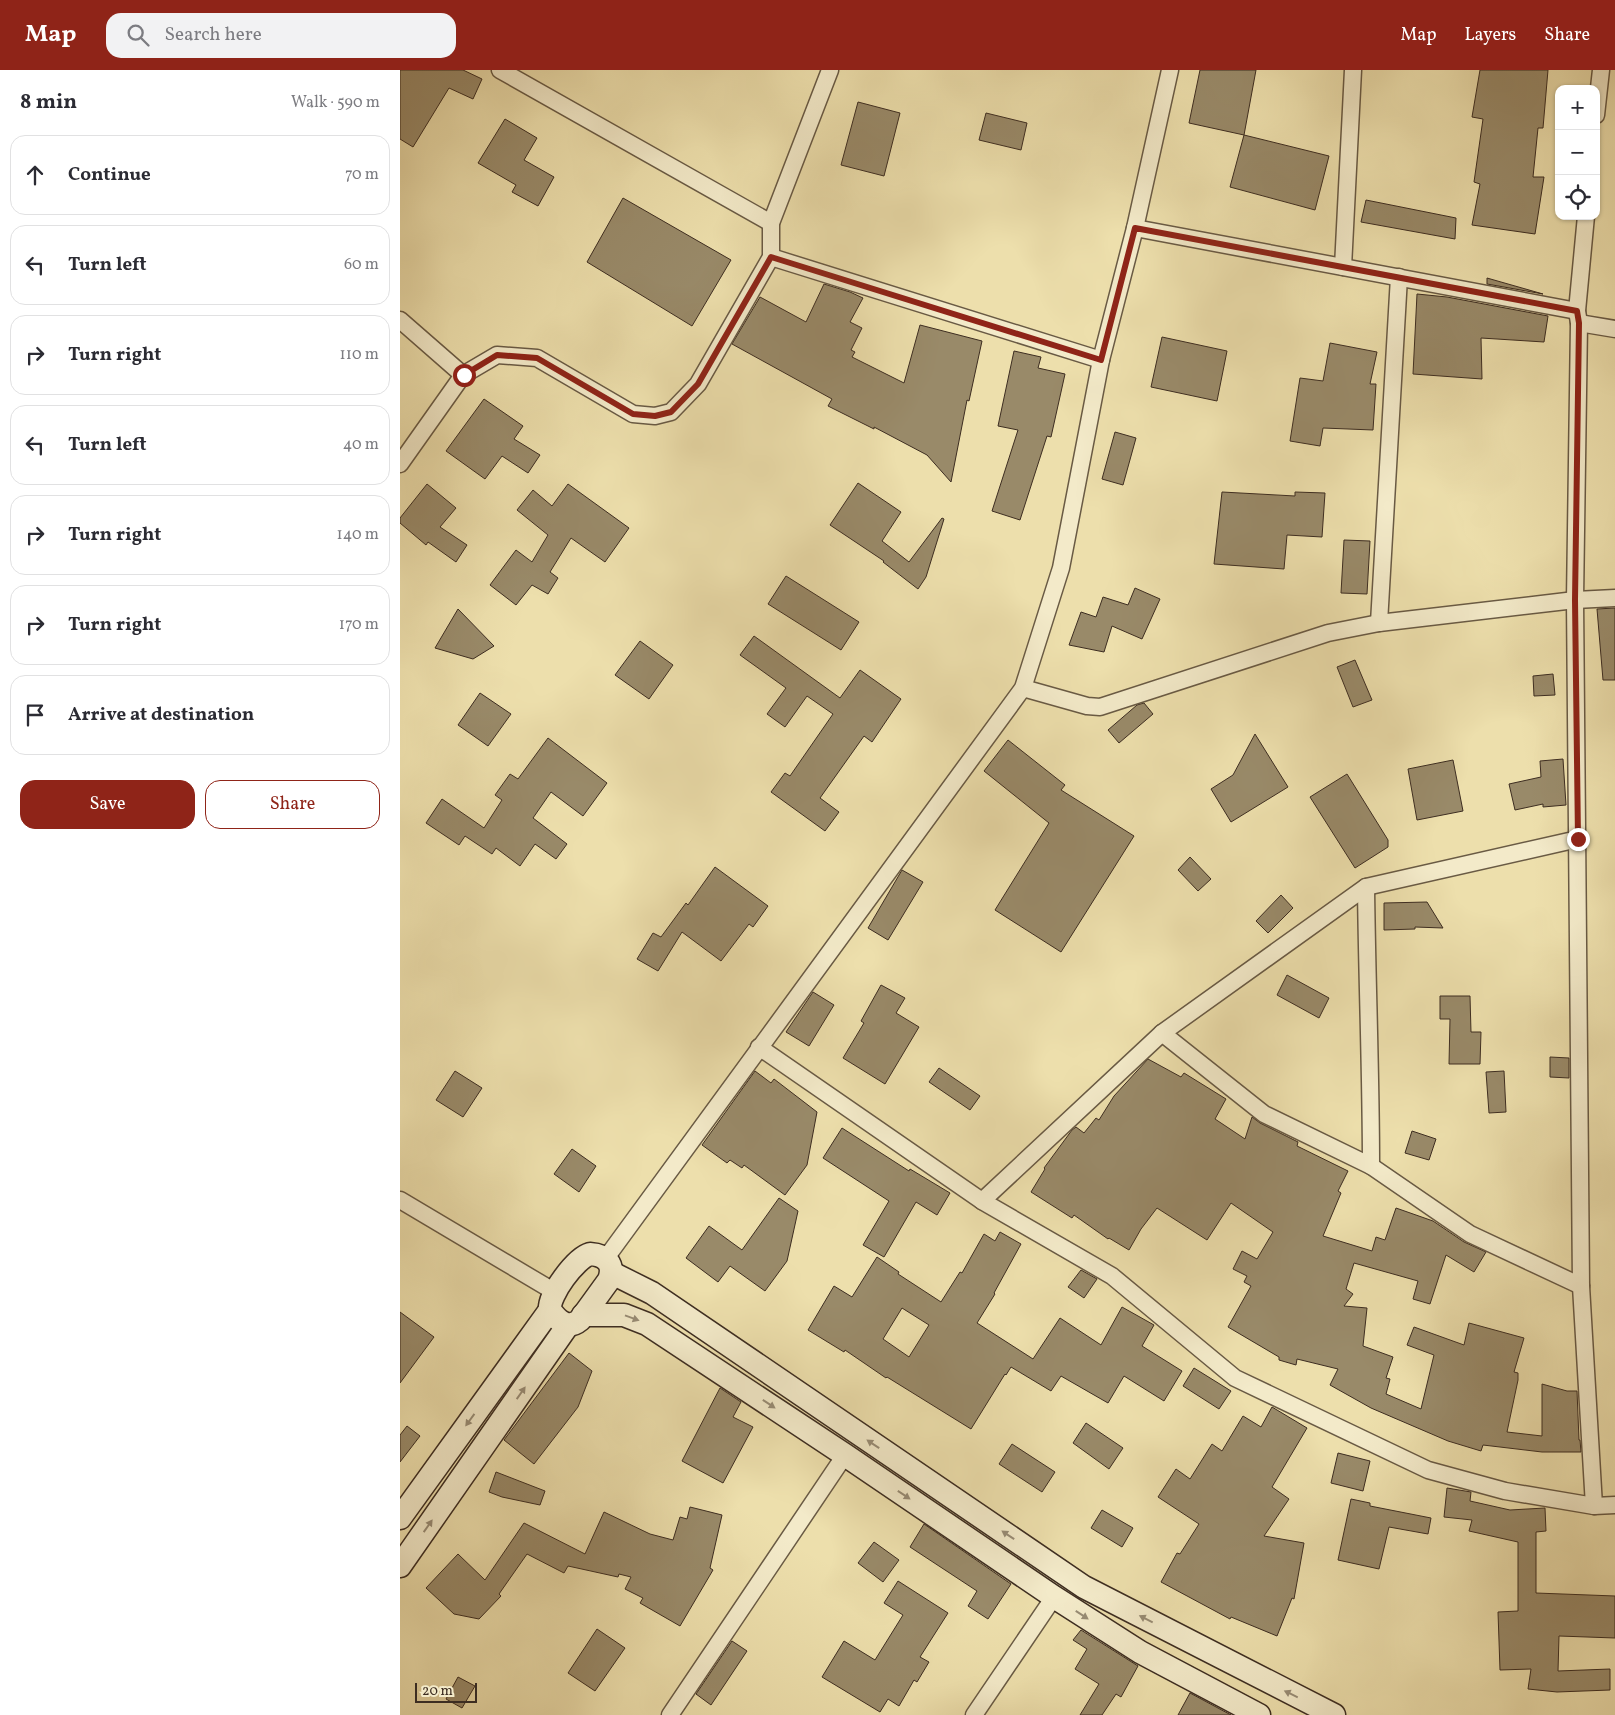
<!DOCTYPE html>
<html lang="en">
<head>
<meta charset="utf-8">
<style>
	body { margin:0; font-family:Vollkorn,serif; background:#f2f2f3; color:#2b2b33 }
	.controls { position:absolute; right:15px; top:15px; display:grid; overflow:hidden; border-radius:10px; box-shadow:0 1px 4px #0004 }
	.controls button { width:45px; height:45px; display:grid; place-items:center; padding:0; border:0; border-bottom:1px solid #e1e1e2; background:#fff; color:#2b2b33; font:25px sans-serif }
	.scale { position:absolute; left:15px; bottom:12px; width:62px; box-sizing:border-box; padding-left:5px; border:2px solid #3d2d21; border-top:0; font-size:14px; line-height:18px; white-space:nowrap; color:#3d2d21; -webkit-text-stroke:4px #f3eac9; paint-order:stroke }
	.stop { position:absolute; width:15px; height:15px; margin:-11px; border:4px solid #8f2418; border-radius:50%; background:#fff }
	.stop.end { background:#8f2418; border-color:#fff; box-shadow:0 1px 5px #0008 }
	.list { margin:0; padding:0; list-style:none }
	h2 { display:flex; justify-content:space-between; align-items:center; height:65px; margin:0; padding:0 20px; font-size:21px }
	h2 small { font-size:16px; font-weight:400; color:#7c7c81 }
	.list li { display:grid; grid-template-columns:32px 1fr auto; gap:15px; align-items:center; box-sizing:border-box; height:80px; margin:0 10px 10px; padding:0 10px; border:1px solid #e1e1e2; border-radius:15px }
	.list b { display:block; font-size:19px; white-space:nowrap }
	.list em { font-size:16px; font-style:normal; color:#7c7c81 }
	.actions { display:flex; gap:10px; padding:15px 20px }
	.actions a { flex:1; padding:11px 0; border:1px solid #8f2418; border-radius:15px; text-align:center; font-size:18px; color:#8f2418 }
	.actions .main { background:#8f2418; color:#fff }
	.icon { flex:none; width:28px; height:28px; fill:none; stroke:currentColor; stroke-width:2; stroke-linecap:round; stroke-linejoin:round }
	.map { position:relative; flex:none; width:1215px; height:1645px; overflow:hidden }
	header { display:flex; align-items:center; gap:30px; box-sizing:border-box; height:70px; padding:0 25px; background:#8f2418; color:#fff }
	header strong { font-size:24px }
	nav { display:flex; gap:28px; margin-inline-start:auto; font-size:18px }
	.search { width:350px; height:45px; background:#f2f2f3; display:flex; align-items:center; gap:12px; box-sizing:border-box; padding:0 18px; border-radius:15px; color:#7c7c81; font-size:19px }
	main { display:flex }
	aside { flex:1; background:#fff }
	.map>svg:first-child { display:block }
	.building { fill:#998a69; stroke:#3d2d21; fill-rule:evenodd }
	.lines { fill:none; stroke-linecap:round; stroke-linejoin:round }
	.minor-casing { stroke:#695a44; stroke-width:19 }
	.secondary-casing { stroke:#3d2d21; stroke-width:25 }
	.minor { stroke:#f3eac9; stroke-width:16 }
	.secondary { stroke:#f3eac9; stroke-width:22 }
	.oneway { fill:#988c75 }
	.route { stroke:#8f2418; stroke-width:6 }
</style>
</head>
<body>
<header>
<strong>Map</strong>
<div class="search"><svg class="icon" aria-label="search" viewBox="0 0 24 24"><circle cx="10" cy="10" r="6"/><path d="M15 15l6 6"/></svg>Search here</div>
<nav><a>Map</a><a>Layers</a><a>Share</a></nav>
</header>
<main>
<aside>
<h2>8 min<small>Walk · 590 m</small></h2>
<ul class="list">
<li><svg class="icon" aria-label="ahead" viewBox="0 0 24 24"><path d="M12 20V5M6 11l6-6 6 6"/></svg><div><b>Continue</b></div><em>70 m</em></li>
<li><svg class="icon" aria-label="left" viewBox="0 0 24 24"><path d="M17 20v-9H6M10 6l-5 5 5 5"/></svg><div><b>Turn left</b></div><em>60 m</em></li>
<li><svg class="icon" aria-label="right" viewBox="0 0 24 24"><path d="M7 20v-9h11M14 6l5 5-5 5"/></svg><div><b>Turn right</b></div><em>110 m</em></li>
<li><svg class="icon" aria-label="left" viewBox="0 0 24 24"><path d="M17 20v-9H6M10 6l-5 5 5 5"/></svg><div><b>Turn left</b></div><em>40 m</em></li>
<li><svg class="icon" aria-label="right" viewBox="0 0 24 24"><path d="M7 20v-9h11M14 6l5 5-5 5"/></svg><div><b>Turn right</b></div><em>140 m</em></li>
<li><svg class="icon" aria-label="right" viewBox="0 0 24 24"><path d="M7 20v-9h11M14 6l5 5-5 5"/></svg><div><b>Turn right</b></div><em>170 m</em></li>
<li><svg class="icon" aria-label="arrive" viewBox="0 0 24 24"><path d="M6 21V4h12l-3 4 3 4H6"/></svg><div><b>Arrive at destination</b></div></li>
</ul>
<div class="actions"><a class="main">Save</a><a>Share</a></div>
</aside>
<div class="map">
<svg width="1215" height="1645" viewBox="0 0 1215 1645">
	<rect width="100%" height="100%" fill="#eddfac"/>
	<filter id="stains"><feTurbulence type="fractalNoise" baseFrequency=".004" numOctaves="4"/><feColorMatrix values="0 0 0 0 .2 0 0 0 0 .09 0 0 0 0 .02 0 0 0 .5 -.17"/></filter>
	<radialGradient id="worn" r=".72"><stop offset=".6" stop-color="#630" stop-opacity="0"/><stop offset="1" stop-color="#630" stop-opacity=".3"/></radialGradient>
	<!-- building -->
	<g class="building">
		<path d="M 0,0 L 63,0 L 82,9 L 73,29 L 49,18 L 13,77 L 0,69 Z"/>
		<path d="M 800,0 L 856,0 L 844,65 L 789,53 Z"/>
		<path d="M 1080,0 L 1148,0 L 1143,58 L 1138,58 L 1133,107 L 1144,107 L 1135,164 L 1072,155 L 1080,114 L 1074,112 L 1083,49 L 1072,47 Z"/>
		<path d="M 458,32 L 500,43 L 484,106 L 441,95 Z"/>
		<path d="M 586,43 L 627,53 L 621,80 L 579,70 Z"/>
		<path d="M 105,49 L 137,68 L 124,90 L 154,107 L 138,136 L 112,122 L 116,115 L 78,93 Z"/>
		<path d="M 844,65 L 929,86 L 915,140 L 830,117 Z"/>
		<path d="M 223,128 L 331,190 L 292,256 L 187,192 Z"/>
		<path d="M 966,130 L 1056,148 L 1055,169 L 961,152 Z"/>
		<path d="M 1087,208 L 1143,224 L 1087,214 Z"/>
		<path d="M 424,214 L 450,222 L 463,228 L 450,252 L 462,258 L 451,280 L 455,282 L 452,287 L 504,313 L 520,255 L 582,271 L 569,331 L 567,330 L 551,412 L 527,385 L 474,357 L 474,359 L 428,336 L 432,329 L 332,274 L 360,227 L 406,252 Z"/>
		<path d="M 1017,224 L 1047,227 L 1148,246 L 1144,272 L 1081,268 L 1082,309 L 1013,304 Z"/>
		<path d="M 762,267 L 827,281 L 817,331 L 751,317 Z"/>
		<path d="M 930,273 L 977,282 L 970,314 L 976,314 L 973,360 L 923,358 L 920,376 L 890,371 L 900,308 L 923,311 Z"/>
		<path d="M 614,281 L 641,287 L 638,298 L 665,304 L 651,367 L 647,366 L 620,450 L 592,441 L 618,360 L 598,356 Z"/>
		<path d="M 84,329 L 123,356 L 114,369 L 140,385 L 128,403 L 102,386 L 85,409 L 46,381 Z"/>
		<path d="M 715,362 L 736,368 L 723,415 L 702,409 Z"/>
		<path d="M 458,413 L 501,442 L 482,471 L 509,492 L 542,448 L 544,449 L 526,507 L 518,519 L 483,492 L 484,491 L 430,455 Z"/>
		<path d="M 27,414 L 56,438 L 40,457 L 67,475 L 56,492 L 28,472 L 26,475 L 0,453 L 0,448 Z"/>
		<path d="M 168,414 L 229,458 L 205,492 L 171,468 L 150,502 L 158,508 L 148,524 L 132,515 L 116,535 L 90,515 L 116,480 L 132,492 L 148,465 L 117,440 L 133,420 L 152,436 Z"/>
		<path d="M 822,422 L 895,426 L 895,422 L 925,423 L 922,467 L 887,465 L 884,499 L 814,494 Z"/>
		<path d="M 944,470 L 970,471 L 967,524 L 941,523 Z"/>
		<path d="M 386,506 L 459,552 L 441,580 L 368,534 Z"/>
		<path d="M 735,518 L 760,529 L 742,569 L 712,556 L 704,582 L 669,575 L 681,542 L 696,547 L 703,527 L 728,535 Z"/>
		<path d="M 1215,538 L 1215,610 L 1203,610 L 1197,539 Z"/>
		<path d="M 58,539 L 94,576 L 73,589 L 35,578 Z"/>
		<path d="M 354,566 L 440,628 L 460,600 L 501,629 L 472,672 L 464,666 L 420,728 L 439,742 L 425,761 L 371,722 L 385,703 L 390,706 L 433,644 L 407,626 L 385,657 L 367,644 L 386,618 L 340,585 Z"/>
		<path d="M 240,571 L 273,595 L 249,629 L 215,605 Z"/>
		<path d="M 955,590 L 972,630 L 953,637 L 937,597 Z"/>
		<path d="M 1153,604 L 1155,625 L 1134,626 L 1133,606 Z"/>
		<path d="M 80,623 L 111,644 L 88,676 L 58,655 Z"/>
		<path d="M 744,633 L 753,644 L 719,673 L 708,660 L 737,635 Z"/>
		<path d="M 855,664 L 888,717 L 831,752 L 811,719 L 833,705 Z"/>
		<path d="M 148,668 L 207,713 L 183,746 L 151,722 L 133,748 L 167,774 L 156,789 L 135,774 L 120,796 L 96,778 L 92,784 L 65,766 L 59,775 L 26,753 L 42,729 L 84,758 L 102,730 L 95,725 L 110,704 L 118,709 Z"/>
		<path d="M 608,670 L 665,715 L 661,720 L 734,766 L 661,882 L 595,840 L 649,753 L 584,701 Z"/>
		<path d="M 1163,689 L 1166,735 L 1143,737 L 1143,734 L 1115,740 L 1109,714 L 1141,707 L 1140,691 Z"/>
		<path d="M 1053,690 L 1063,741 L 1017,750 L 1008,699 Z"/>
		<path d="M 947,704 L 988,770 L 988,777 L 955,798 L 910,727 Z"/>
		<path d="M 790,787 L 811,809 L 798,821 L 778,800 Z"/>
		<path d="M 315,797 L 368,836 L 353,857 L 349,854 L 321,891 L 282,862 L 258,901 L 237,889 L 253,863 L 261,867 L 286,833 L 288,835 Z"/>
		<path d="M 502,800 L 523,812 L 488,870 L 468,858 Z"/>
		<path d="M 881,825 L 893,838 L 868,863 L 856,851 Z"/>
		<path d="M 1027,832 L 1043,858 L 1015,857 L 1015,859 L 984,860 L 984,833 Z"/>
		<path d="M 887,905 L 929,928 L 919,948 L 877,925 Z"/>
		<path d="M 481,915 L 505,928 L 496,943 L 519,957 L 485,1014 L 443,988 L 464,953 L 461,951 Z"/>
		<path d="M 413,922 L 434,935 L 409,976 L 386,962 Z"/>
		<path d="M 1040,926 L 1070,926 L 1071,962 L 1081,962 L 1080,994 L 1049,994 L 1050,949 L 1040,949 Z"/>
		<path d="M 1150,987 L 1169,988 L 1169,1008 L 1150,1007 Z"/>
		<path d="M 748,989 L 781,1007 L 784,1003 L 826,1029 L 815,1049 L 845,1069 L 852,1047 L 860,1053 L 898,1072 L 897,1076 L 948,1101 L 938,1121 L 941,1123 L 923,1166 L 972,1181 L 976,1167 L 985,1170 L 996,1138 L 1033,1151 L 1064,1172 L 1086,1182 L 1074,1202 L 1046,1185 L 1030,1234 L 1013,1229 L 1018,1211 L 954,1193 L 946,1219 L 953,1224 L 944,1236 L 967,1238 L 963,1276 L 993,1287 L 986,1308 L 990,1309 L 986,1324 L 1021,1339 L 1034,1285 L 1007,1275 L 1014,1257 L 1064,1275 L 1069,1253 L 1124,1268 L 1114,1302 L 1118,1303 L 1118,1310 L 1107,1362 L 1142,1366 L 1142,1314 L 1167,1321 L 1177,1321 L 1179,1370 L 1180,1370 L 1181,1382 L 1142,1382 L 1083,1375 L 1081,1381 L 1048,1371 L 971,1338 L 930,1315 L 938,1299 L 897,1289 L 896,1295 L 879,1290 L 879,1287 L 828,1257 L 851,1216 L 844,1212 L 847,1206 L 833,1199 L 842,1181 L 857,1189 L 873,1162 L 831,1133 L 807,1170 L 757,1138 L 741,1159 L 729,1180 L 709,1168 L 708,1169 L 674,1145 L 672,1148 L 631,1122 L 645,1099 L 644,1098 L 672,1060 L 676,1057 L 684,1063 L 696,1048 L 699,1050 L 714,1026 Z"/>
		<path d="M 539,998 L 580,1026 L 570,1040 L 529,1012 Z"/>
		<path d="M 55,1001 L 82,1018 L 63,1047 L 36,1030 Z"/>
		<path d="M 355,1001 L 371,1013 L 374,1009 L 417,1042 L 407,1095 L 385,1125 L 344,1095 L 342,1098 L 330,1090 L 327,1093 L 302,1075 Z"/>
		<path d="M 1104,1001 L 1106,1042 L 1089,1043 L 1086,1002 Z"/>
		<path d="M 442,1058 L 509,1101 L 510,1099 L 550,1123 L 537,1145 L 516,1132 L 484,1187 L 463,1175 L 489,1131 L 423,1088 Z"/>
		<path d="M 1012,1061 L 1036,1069 L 1029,1090 L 1005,1083 Z"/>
		<path d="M 172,1079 L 196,1096 L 179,1122 L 154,1104 Z"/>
		<path d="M 379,1128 L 398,1141 L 387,1191 L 365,1221 L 330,1196 L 318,1212 L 286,1188 L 309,1156 L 342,1180 Z"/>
		<path d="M 600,1162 L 621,1174 L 594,1223 L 595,1224 L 577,1253 L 633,1289 L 660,1248 L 701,1275 L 722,1237 L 754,1255 L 742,1276 L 782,1301 L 764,1331 L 724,1306 L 708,1333 L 661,1306 L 651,1321 L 611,1297 L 606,1305 L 605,1304 L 571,1359 L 487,1307 L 486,1308 L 445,1280 L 444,1282 L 408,1260 L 434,1216 L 452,1227 L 477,1187 L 499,1202 L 498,1204 L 541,1232 L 560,1202 L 562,1203 L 584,1164 L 595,1171 ZM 502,1238 L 529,1255 L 509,1287 L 483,1269 Z"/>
		<path d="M 681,1200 L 697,1209 L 684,1228 L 668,1217 Z"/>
		<path d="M 0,1242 L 34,1267 L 0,1313 Z"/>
		<path d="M 169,1283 L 192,1301 L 178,1337 L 134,1394 L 104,1370 Z"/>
		<path d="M 794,1298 L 831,1321 L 819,1339 L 783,1316 Z"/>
		<path d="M 320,1318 L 341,1332 L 333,1347 L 353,1357 L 323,1413 L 282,1391 Z"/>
		<path d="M 872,1337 L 907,1358 L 872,1417 L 889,1429 L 864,1466 L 904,1473 L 894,1529 L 892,1528 L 877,1566 L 831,1547 L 830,1549 L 761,1512 L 777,1483 L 780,1484 L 799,1454 L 758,1427 L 776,1399 L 790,1409 L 812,1374 L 822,1381 L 843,1346 L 861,1357 Z"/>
		<path d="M 686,1353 L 723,1378 L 709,1399 L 673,1373 Z"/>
		<path d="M 7,1356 L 20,1366 L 0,1392 L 0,1365 Z"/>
		<path d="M 612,1374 L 655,1402 L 642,1422 L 599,1394 Z"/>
		<path d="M 938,1383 L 970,1391 L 963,1421 L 931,1413 Z"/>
		<path d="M 96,1402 L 145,1421 L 140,1435 L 102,1427 L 89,1422 Z"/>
		<path d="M 1047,1418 L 1071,1422 L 1070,1431 L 1110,1440 L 1145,1438 L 1146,1461 L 1136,1462 L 1136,1523 L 1215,1526 L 1215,1568 L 1159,1566 L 1158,1601 L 1210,1599 L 1210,1620 L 1157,1622 L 1128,1619 L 1131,1599 L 1100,1600 L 1098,1542 L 1118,1541 L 1118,1472 L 1069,1461 L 1072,1450 L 1044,1447 Z"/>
		<path d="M 951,1429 L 970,1433 L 970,1436 L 1031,1448 L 1028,1464 L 989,1457 L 979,1499 L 938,1490 Z"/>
		<path d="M 290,1437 L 322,1445 L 310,1498 L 313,1500 L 280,1556 L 240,1533 L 243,1528 L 225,1519 L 231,1507 L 219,1504 L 218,1507 L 168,1496 L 164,1503 L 127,1484 L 99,1524 L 101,1526 L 79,1549 L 54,1544 L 26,1518 L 58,1484 L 85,1510 L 124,1453 L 185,1484 L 204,1442 L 250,1464 L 273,1470 L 280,1447 L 287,1449 Z"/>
		<path d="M 702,1440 L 733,1458 L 722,1477 L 691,1458 Z"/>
		<path d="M 524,1454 L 611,1514 L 588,1549 L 568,1536 L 577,1521 L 510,1477 Z"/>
		<path d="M 474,1472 L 499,1490 L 483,1512 L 458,1493 Z"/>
		<path d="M 498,1511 L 548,1543 L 520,1587 L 529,1592 L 517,1612 L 514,1610 L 499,1636 L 488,1629 L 480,1642 L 422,1607 L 444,1571 L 475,1590 L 503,1545 L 484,1533 Z"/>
		<path d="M 197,1559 L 225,1578 L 195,1621 L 168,1603 Z"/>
		<path d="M 681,1560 L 738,1596 L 721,1627 L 716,1624 L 702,1645 L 680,1645 L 699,1614 L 675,1599 L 687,1579 L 673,1570 Z"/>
		<path d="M 332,1571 L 347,1581 L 311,1635 L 296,1624 Z"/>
		<path d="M 58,1607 L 75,1616 L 62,1638 L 46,1629 Z"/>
		<path d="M 790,1623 L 831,1645 L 778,1645 Z"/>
	</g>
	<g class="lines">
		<!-- minor casing -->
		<g class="minor-casing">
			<g id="minor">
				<path d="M 100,0 L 371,153"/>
				<path d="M 1196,45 L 1201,0"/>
				<path d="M 1186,146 L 1177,241 L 1179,253 L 1175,530 L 1181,1216 L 1194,1436"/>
				<path d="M 735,158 L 1177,241"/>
				<path d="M 371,187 L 701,290"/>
				<path d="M 943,197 L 953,0"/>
				<path d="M 0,250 L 63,305"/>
				<path d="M 1179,253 L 1215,259"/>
				<path d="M 0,394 L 63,305 L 97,285 L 137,288 L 233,344 L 255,346 L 271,342 L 298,314 L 371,187 L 371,153 L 430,0"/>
				<path d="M 979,553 L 999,207"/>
				<path d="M 623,618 L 687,636 L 700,637 L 928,563 L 979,553 L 1175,530 L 1215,528"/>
				<path d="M 966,817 C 967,910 971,1003 971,1096"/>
				<path d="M 762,963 L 864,1044 L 971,1096 L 1070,1164 L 1181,1216"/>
				<path d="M 359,977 L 582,1131 L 712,1206 L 835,1308 L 1028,1400 L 1105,1421 L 1194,1436 L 1215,1435"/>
				<path d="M 0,1130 L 155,1222"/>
				<path d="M 582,1131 L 762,963 L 966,817 L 1178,769"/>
				<path d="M 206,1188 L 623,618 L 661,498 L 701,290 L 735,158 L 770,0"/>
				<path d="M 270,1645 L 445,1385"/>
				<path d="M 574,1645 L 654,1527"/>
			</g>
		</g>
		<!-- secondary casing -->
		<g class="secondary-casing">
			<g id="secondary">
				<path d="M 190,1184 C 206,1185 215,1194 209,1210 L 180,1250 C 168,1260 158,1251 150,1240 C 148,1225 176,1188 190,1184 Z"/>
				<path d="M 212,1203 L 252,1223 L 684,1517 L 934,1645"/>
				<path d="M 183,1245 L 224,1245 L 247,1254 L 445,1385 L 654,1527 L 740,1582 L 859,1645"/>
				<path d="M 0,1448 L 150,1240"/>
				<path d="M 0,1496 L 168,1255"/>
			</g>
		</g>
		<!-- minor -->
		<use href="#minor" class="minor"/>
		<!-- secondary -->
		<use href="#secondary" class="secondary"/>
	</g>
	<!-- one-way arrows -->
	<defs><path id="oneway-solid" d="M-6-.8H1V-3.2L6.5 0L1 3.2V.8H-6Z" transform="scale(1.25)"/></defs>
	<g class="oneway">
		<use href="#oneway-solid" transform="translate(232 1248) rotate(20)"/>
		<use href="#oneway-solid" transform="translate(121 1323) rotate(-55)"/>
		<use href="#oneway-solid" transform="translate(369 1334) rotate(34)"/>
		<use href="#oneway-solid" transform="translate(70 1350) rotate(126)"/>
		<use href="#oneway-solid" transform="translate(473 1374) rotate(-146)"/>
		<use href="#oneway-solid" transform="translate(504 1425) rotate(34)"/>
		<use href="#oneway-solid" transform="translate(28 1456) rotate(-55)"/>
		<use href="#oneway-solid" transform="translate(608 1465) rotate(-146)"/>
		<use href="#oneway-solid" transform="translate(682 1545) rotate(33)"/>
		<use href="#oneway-solid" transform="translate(746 1549) rotate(-153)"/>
		<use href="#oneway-solid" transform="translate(891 1624) rotate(-154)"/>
	</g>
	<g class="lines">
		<!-- route -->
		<path class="route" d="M 64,305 L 97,285 L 137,288 L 233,344 L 255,346 L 271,342 L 298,314 L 371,187 L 701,290 L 735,158 L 1177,241 L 1179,253 L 1175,530 L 1178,769"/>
	</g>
	<rect width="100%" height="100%" filter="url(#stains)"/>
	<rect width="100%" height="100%" fill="url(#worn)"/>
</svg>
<div class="controls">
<button>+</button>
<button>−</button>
<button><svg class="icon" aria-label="locate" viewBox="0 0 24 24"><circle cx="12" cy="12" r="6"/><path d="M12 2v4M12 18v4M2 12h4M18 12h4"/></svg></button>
</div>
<div class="scale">20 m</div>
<div class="stop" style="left:64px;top:305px"></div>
<div class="stop end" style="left:1178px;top:769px"></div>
</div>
</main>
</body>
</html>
